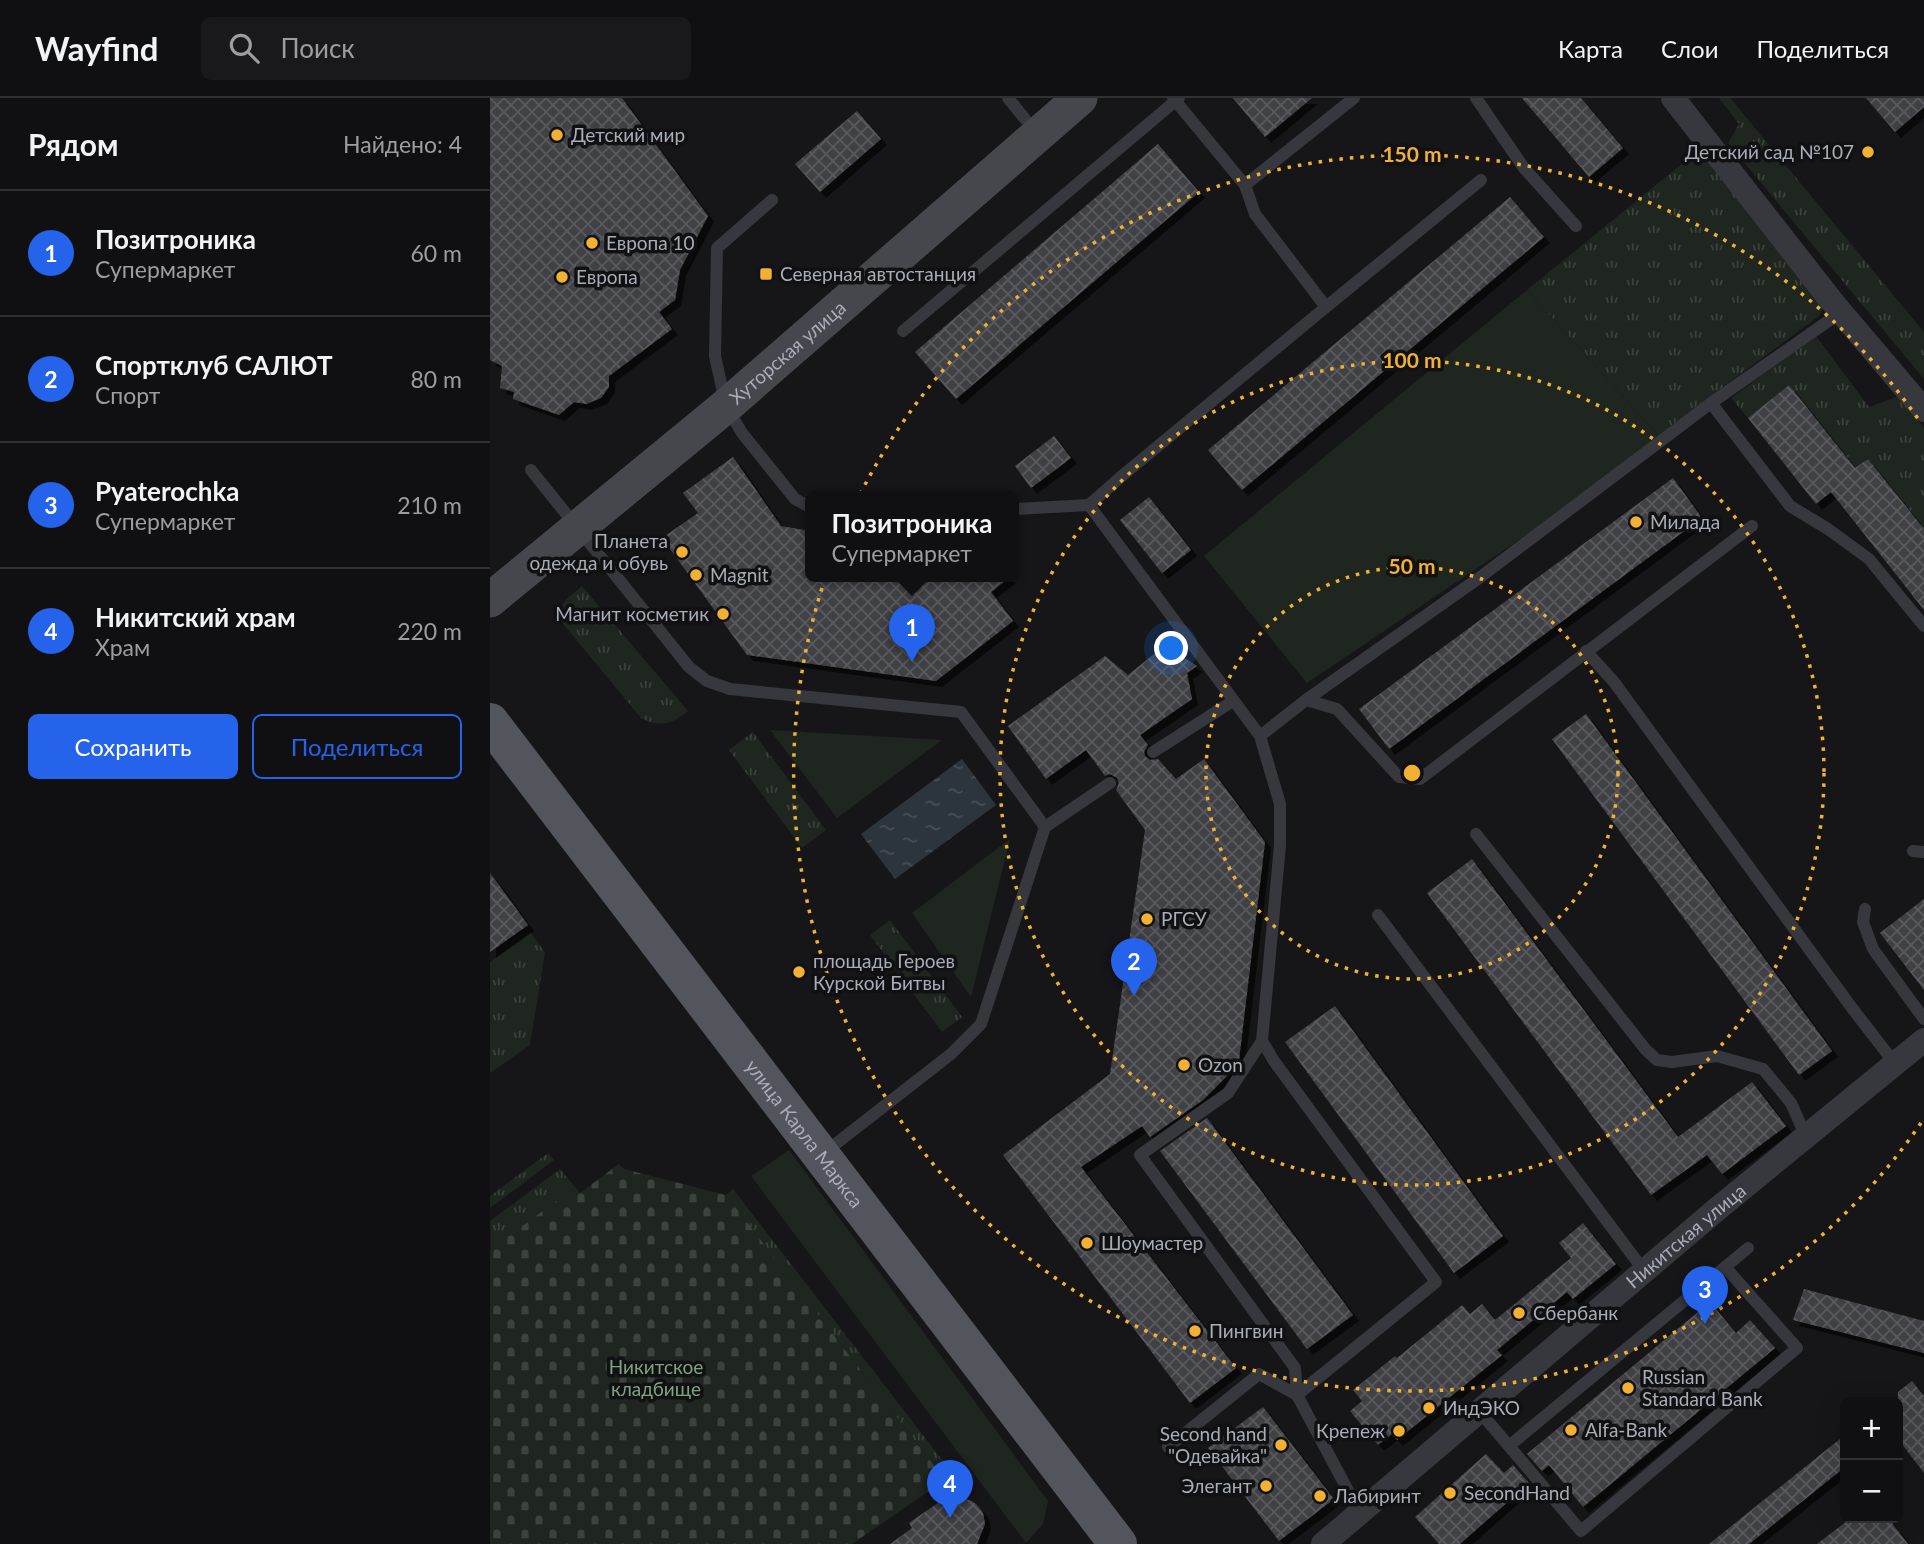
<!DOCTYPE html>
<html lang="ru">
<head>
<meta charset="utf-8">
<style>
	body { margin:0; font-family:Lato,sans-serif; background:#19191b; color:#f1f3f6 }
	.controls { position:absolute; right:21px; bottom:21px; display:grid; overflow:hidden; border-radius:10px; box-shadow:0 7px 28px #0002 }
	.controls button { width:63px; height:63px; display:grid; place-items:center; padding:0; border:0; border-bottom:2px solid #303032; background:#101012; color:#f1f3f6; font:35px sans-serif }
	.you { position:absolute; left:682px; top:551px; width:24px; height:24px; margin:-18px; border:5px solid #fff; border-radius:50%; background:#1a73e8; box-shadow:0 0 0 10px #1a73e833 }
	.badge { display:grid; place-items:center; width:46px; height:46px; border-radius:50%; background:#2563eb; color:#fff; font-size:23px; font-weight:700 }
	.pin { position:absolute; translate:-50% -58px; filter:drop-shadow(0 2px 4px #0008) }
	.pin::after { content:''; position:absolute; top:37px; width:24px; height:21px; background:inherit; clip-path:polygon(0 0,100% 0,50% 100%) }
	.popup { position:absolute; left:315px; top:393px; width:214px; height:91px; box-sizing:border-box; display:grid; place-content:center; border-radius:10px; background:#101012; filter:drop-shadow(0 2px 5px #0005); font-size:23px; white-space:nowrap; color:#9c9d9f }
	.popup b { font-size:26px; color:#f1f3f6 }
	.popup::after { content:''; position:absolute; left:50%; top:100%; margin-left:-14px; border:14px solid transparent; border-top-color:#101012 }
	.list { margin:0; padding:0; list-style:none }
	h2 { display:flex; justify-content:space-between; align-items:center; height:91px; margin:0; padding:0 28px; font-size:30px }
	h2 small { font-size:23px; font-weight:400; color:#9c9d9f }
	.list li { display:grid; grid-template-columns:46px 1fr auto; gap:21px; align-items:center; box-sizing:border-box; height:126px; padding:0 28px; border-top:2px solid #303032 }
	.list b { display:block; font-size:26px; white-space:nowrap }
	.list p { margin:0; font-size:23px; white-space:nowrap; color:#9c9d9f }
	.list em { font-size:23px; font-style:normal; color:#9c9d9f }
	.actions { display:flex; gap:14px; padding:21px 28px }
	.actions a { flex:1; padding:16px 0; border:2px solid #2563eb; border-radius:10px; text-align:center; font-size:24px; color:#2563eb }
	.actions .main { background:#2563eb; color:#fff }
	.icon { flex:none; width:38px; height:38px; fill:none; stroke:currentColor; stroke-width:2; stroke-linecap:round; stroke-linejoin:round }
	.map { position:relative; flex:none; width:1434px; height:1446px; overflow:hidden }
	header { display:flex; align-items:center; gap:42px; box-sizing:border-box; height:98px; padding:0 35px; background:#101012; border-bottom:2px solid #303032 }
	header strong { font-size:33px }
	nav { display:flex; gap:38px; margin-inline-start:auto; font-size:24px }
	.search { width:490px; height:63px; background:#19191b; display:flex; align-items:center; gap:18px; box-sizing:border-box; padding:0 24px; border-radius:10px; color:#9c9d9f; font-size:26px }
	main { display:flex }
	aside { flex:1; background:#101012 }
	.map>svg:first-child { display:block }
	.grass { fill:url(#grass-tufts) }
	.cemetery { fill:url(#cemetery-stones) }
	.park { fill:#1e261f }
	.water { fill:url(#water-ripples) }
	.building { fill:url(#building-cross-hatch); filter:url(#shadow) }
	.lines { fill:none; stroke-linecap:round; stroke-linejoin:round }
	.lane { stroke:#37383d; stroke-width:12 }
	.street { stroke:#37383d; stroke-width:24 }
	.secondary { stroke:#45474d; stroke-width:35 }
	.primary { stroke:#53555c; stroke-width:38 }
	.ring { fill:none; stroke:#f2b134; stroke-width:3.5; stroke-dasharray:3.5 7 }
	.poi-dot { fill:#f2b134; stroke:#111113; stroke-width:2.5 }
	.labels { text-anchor:middle; stroke-width:7; stroke-linejoin:round; paint-order:stroke }
	.poi-label { font-size:19px; fill:#a8adb8; stroke:#111113; text-anchor:start }
	.street-label { font-size:19px; fill:#a8adb8; stroke:#111113 }
	.park-label { font-size:19px; fill:#7fa381; stroke:#111113 }
	.centre { fill:#f2b134; stroke:#111113; stroke-width:3.5 }
	.ring-label { font-size:21px; text-anchor:middle; font-weight:bold; fill:#f2b134; stroke:#111113; stroke-width:7; stroke-linejoin:round; paint-order:stroke }
</style>
</head>
<body>
<header>
<strong>Wayfind</strong>
<div class="search"><svg class="icon" aria-label="search" viewBox="0 0 24 24"><circle cx="10" cy="10" r="6"/><path d="M15 15l6 6"/></svg>Поиск</div>
<nav><a>Карта</a><a>Слои</a><a>Поделиться</a></nav>
</header>
<main>
<aside>
<h2>Рядом<small>Найдено: 4</small></h2>
<ul class="list">
<li><span class="badge">1</span><div><b>Позитроника</b><p>Супермаркет</p></div><em>60 m</em></li>
<li><span class="badge">2</span><div><b>Спортклуб САЛЮТ</b><p>Спорт</p></div><em>80 m</em></li>
<li><span class="badge">3</span><div><b>Pyaterochka</b><p>Супермаркет</p></div><em>210 m</em></li>
<li><span class="badge">4</span><div><b>Никитский храм</b><p>Храм</p></div><em>220 m</em></li>
</ul>
<div class="actions"><a class="main">Сохранить</a><a>Поделиться</a></div>
</aside>
<div class="map">
<svg width="1434" height="1446" viewBox="0 0 1434 1446">
	<defs>
		<pattern id="grass-tufts" width="24" height="20" patternUnits="userSpaceOnUse" patternTransform="scale(1.75)"><rect width="24" height="20" fill="#1e261f"/><path d="M3 7l-1-3M5 7V3M7 7l1-3M15 17l-1-3M17 17v-4M19 17l1-3" fill="none" stroke="#3c433d"/></pattern>
		<pattern id="cemetery-stones" width="16" height="16" patternUnits="userSpaceOnUse" patternTransform="scale(1.75)"><rect width="16" height="16" fill="#1e261f"/><path d="M2 7V4a2 2 0 0 1 4 0v3zM10 15v-3a2 2 0 0 1 4 0v3z" fill="#3c433d"/></pattern>
		<pattern id="water-ripples" width="26" height="14" patternUnits="userSpaceOnUse" patternTransform="scale(1.75)"><rect width="26" height="14" fill="#2c353c"/><path d="M2 4q2-2 4 0t4 0M15 11q2-2 4 0t4 0" fill="none" stroke="#485056"/></pattern>
		<pattern id="building-cross-hatch" width="8" height="8" patternUnits="userSpaceOnUse" patternTransform="scale(1.75)"><rect width="8" height="8" fill="#404145"/><path d="M0 0l8 8M0 8l8-8" fill="none" stroke="#595a5e"/></pattern>
		<filter id="shadow"><feDropShadow dx="6" dy="6" stdDeviation="0" flood-color="#0009"/></filter>
	</defs>
	<rect width="100%" height="100%" fill="#161618"/>
	<!-- grass -->
	<g class="grass">
		<path d="M 1229,0 L 1240,0 L 1434,234 L 1434,281 L 1238,45 L 1249,26 Z"/>
		<path d="M 1210,51 L 1334,209 L 1329,218 L 1168,337 L 1037,192 Z"/>
		<path d="M 1326,238 L 1379,309 L 1409,298 L 1434,330 L 1434,432 L 1378,361 L 1365,370 L 1299,287 L 1258,320 L 1241,300 Z"/>
		<path d="M 92,488 L 198,613 C 182,626 170,630 151,620 L 74,527 C 63,507 79,500 92,488 Z"/>
		<path d="M 263,634 L 336,732 L 312,750 L 239,652 Z"/>
		<path d="M 400,822 L 472,919 L 452,934 L 380,837 Z"/>
		<path d="M 40,834 L 55,854 L 40,947 L 0,975 L 0,864 Z"/>
		<path d="M 58,1055 L 64,1062 L 0,1110 L 0,1098 Z"/>
		<path d="M 70,1071 L 85,1089 L 1,1152 L 0,1123 Z"/>
		<path d="M 243,1091 L 463,1376 L 455,1382 L 236,1097 Z"/>
	</g>
	<!-- cemetery -->
	<path class="cemetery" d="M 129,1066 L 134,1071 L 236,1097 L 455,1382 L 362,1446 L 0,1446 L 0,1152 L 85,1089 L 90,1095 Z"/>
	<!-- park -->
	<g class="park">
		<path d="M 1037,192 L 1168,337 L 1072,413 L 817,585 L 714,458 Z"/>
		<path d="M 280,632 L 452,642 L 347,720 Z"/>
		<path d="M 520,741 L 481,899 L 422,815 Z"/>
		<path d="M 299,1052 L 558,1403 L 553,1426 L 536,1445 L 261,1078 Z"/>
	</g>
	<!-- water -->
	<path class="water" d="M 472,661 L 506,707 L 405,781 L 371,736 Z"/>
	<!-- building -->
	<g class="building">
		<path d="M 0,0 L 132,0 L 218,118 L 190,172 L 185,202 L 169,214 L 182,231 L 119,278 L 119,289 L 111,300 L 96,306 L 84,304 L 69,317 L 23,301 L 24,294 L 10,290 L 12,268 L 0,262 Z"/>
		<path d="M 743,0 L 822,0 L 775,39 Z"/>
		<path d="M 1032,0 L 1091,0 L 1133,50 L 1099,79 Z"/>
		<path d="M 1376,0 L 1434,0 L 1434,9 L 1405,34 Z"/>
		<path d="M 367,13 L 391,41 L 330,94 L 305,66 Z"/>
		<path d="M 668,46 L 709,94 L 466,301 L 425,254 Z"/>
		<path d="M 1020,99 L 1054,139 L 752,392 L 718,352 Z"/>
		<path d="M 1299,287 L 1365,370 L 1378,361 L 1434,431 L 1434,512 L 1341,394 L 1326,406 L 1258,320 Z"/>
		<path d="M 564,338 L 581,360 L 541,390 L 525,368 Z"/>
		<path d="M 243,359 L 291,428 L 320,433 L 320,478 L 521,478 L 501,494 L 523,523 L 446,583 L 257,557 L 172,440 L 208,415 L 193,395 Z"/>
		<path d="M 1183,380 L 1212,420 L 899,651 L 869,611 Z"/>
		<path d="M 659,399 L 701,452 L 672,475 L 630,422 Z"/>
		<path d="M 675,547 L 707,568 L 697,575 L 702,601 L 650,637 L 658,647 L 654,654 L 655,658 L 660,662 L 668,661 L 686,681 L 714,661 L 775,744 L 749,962 L 742,973 L 713,1002 L 660,1039 L 652,1028 L 591,1069 L 746,1270 L 700,1305 L 513,1057 L 620,976 L 655,732 L 626,692 L 629,685 L 627,680 L 620,676 L 615,678 L 596,652 L 556,681 L 518,628 L 615,558 L 638,577 Z"/>
		<path d="M 1096,616 L 1342,953 L 1309,977 L 1062,641 Z"/>
		<path d="M 982,761 L 1188,1039 L 1262,984 L 1296,1028 L 1232,1076 L 1217,1057 L 1161,1097 L 937,795 Z"/>
		<path d="M 0,775 L 38,827 L 0,854 Z"/>
		<path d="M 1434,801 L 1434,892 L 1390,835 Z"/>
		<path d="M 845,908 L 1013,1138 L 964,1175 L 795,944 Z"/>
		<path d="M 717,1020 L 863,1217 L 817,1251 L 670,1053 Z"/>
		<path d="M 1093,1125 L 1126,1166 L 1083,1201 L 1077,1194 L 1007,1252 L 1012,1257 L 907,1342 L 902,1336 L 888,1347 L 860,1313 L 872,1303 L 863,1292 L 905,1258 L 907,1260 L 972,1207 L 980,1216 L 992,1206 L 1005,1222 L 1081,1160 L 1069,1145 Z"/>
		<path d="M 1314,1191 L 1434,1223 L 1434,1255 L 1303,1222 Z"/>
		<path d="M 1220,1204 L 1246,1235 L 1260,1222 L 1285,1250 L 1093,1409 L 1059,1367 L 1052,1373 L 1037,1356 Z"/>
		<path d="M 1422,1283 L 1434,1298 L 1434,1375 L 1408,1341 L 1408,1294 Z"/>
		<path d="M 773,1309 L 844,1401 L 789,1443 L 718,1350 Z"/>
		<path d="M 1355,1337 L 1355,1369 L 1259,1446 L 1219,1446 Z"/>
		<path d="M 996,1356 L 1014,1375 L 1023,1367 L 1039,1385 L 970,1446 L 949,1446 L 925,1419 Z"/>
		<path d="M 455,1400 L 457,1404 L 473,1400 L 482,1403 L 487,1407 L 493,1415 L 495,1426 L 487,1446 L 400,1446 L 422,1430 L 419,1425 Z"/>
		<path d="M 1361,1420 L 1398,1420 L 1418,1446 L 1327,1446 Z"/>
	</g>
	<g class="lines">
		<!-- lane -->
		<g class="lane">
			<path d="M 518,0 L 535,21"/>
			<path d="M 986,0 L 1034,70 L 1086,128"/>
			<path d="M 755,87 L 864,0"/>
			<path d="M 282,102 L 227,150 L 225,258 L 236,308 L 252,335 L 305,401 L 320,409"/>
			<path d="M 836,209 L 991,82"/>
			<path d="M 413,233 L 689,0"/>
			<path d="M 1221,305 L 1300,408 L 1338,431 L 1379,461 L 1434,528"/>
			<path d="M 41,372 L 199,569 L 217,583 L 240,591 L 471,614 L 555,729 L 491,926 L 461,956 L 334,1055"/>
			<path d="M 599,407 L 633,377 L 836,209 L 765,116 L 755,87 L 683,0"/>
			<path d="M 524,411 L 599,407 L 770,638 L 790,706 L 790,747 L 772,943 L 784,963 L 946,1184 L 807,1297 L 870,1415"/>
			<path d="M 1096,553 L 1124,584 L 1362,910 L 1406,967"/>
			<path d="M 816,602 L 989,480 L 1221,305 L 1347,217 L 1344,209"/>
			<path d="M 770,638 L 816,602 L 847,611 L 909,679 L 930,681 L 1262,428"/>
			<path d="M 663,654 L 743,603"/>
			<path d="M 555,729 L 620,685"/>
			<path d="M 986,736 L 1156,952 L 1167,962 L 1182,964 L 1227,958 L 1273,971 L 1301,1005 L 1316,1039"/>
			<path d="M 1423,753 L 1434,754"/>
			<path d="M 1375,811 L 1373,824 L 1383,851 L 1434,921"/>
			<path d="M 888,817 L 1155,1174"/>
			<path d="M 772,943 L 738,995 L 650,1057 L 805,1270 L 807,1297"/>
			<path d="M 989,1313 L 1019,1348 L 1258,1150"/>
			<path d="M 1019,1348 L 1091,1433 L 1307,1250 L 1235,1169"/>
			<path d="M 678,1349 L 769,1276 L 807,1297"/>
		</g>
		<!-- street -->
		<g class="street">
			<path d="M 1183,0 L 1344,206 L 1434,312"/>
			<path id="s1" d="M 833,1446 L 1226,1112 L 1434,942"/>
		</g>
		<!-- secondary -->
		<path class="secondary" id="s2" d="M 0,502 L 236,308 L 590,0"/>
		<!-- primary -->
		<path class="primary" id="s3" d="M 0,624 L 628,1446"/>
	</g>
	<!-- distance rings -->
	<g class="ring">
		<circle cx="922" cy="675" r="206"/>
		<circle cx="922" cy="675" r="412"/>
		<path d="M1431 1025A618 618 0 1 1 1431 325"/>
	</g>
	<!-- markers -->
	<g class="poi-dot">
		<circle cx="67" cy="37" r="7"/>
		<circle cx="1378" cy="54" r="7"/>
		<circle cx="102" cy="145" r="7"/>
		<rect x="269" y="169" width="14" height="14" rx="3.5"/>
		<circle cx="72" cy="179" r="7"/>
		<circle cx="1146" cy="424" r="7"/>
		<circle cx="192" cy="454" r="7"/>
		<circle cx="206" cy="477" r="7"/>
		<circle cx="233" cy="516" r="7"/>
		<circle cx="657" cy="821" r="7"/>
		<circle cx="309" cy="874" r="7"/>
		<circle cx="694" cy="967" r="7"/>
		<circle cx="597" cy="1145" r="7"/>
		<circle cx="1029" cy="1215" r="7"/>
		<circle cx="705" cy="1233" r="7"/>
		<circle cx="1138" cy="1290" r="7"/>
		<circle cx="939" cy="1310" r="7"/>
		<circle cx="1081" cy="1332" r="7"/>
		<circle cx="909" cy="1333" r="7"/>
		<circle cx="791" cy="1347" r="7"/>
		<circle cx="776" cy="1388" r="7"/>
		<circle cx="960" cy="1395" r="7"/>
		<circle cx="830" cy="1398" r="7"/>
	</g>
	<g class="labels">
		<!-- poi labels -->
		<g class="poi-label">
			<text x="81" y="44">Детский мир</text>
			<text x="1364" y="61" text-anchor="end">Детский сад №107</text>
			<text x="116" y="152">Европа 10</text>
			<text x="290" y="183">Северная автостанция</text>
			<text x="86" y="186">Европа</text>
			<text x="1160" y="431">Милада</text>
			<text x="178" y="450" text-anchor="end">Планета<tspan x="178" dy="22">одежда и обувь</tspan></text>
			<text x="220" y="484">Magnit</text>
			<text x="219" y="523" text-anchor="end">Магнит косметик</text>
			<text x="671" y="828">РГСУ</text>
			<text x="323" y="870">площадь Героев<tspan x="323" dy="22">Курской Битвы</tspan></text>
			<text x="708" y="974">Ozon</text>
			<text x="611" y="1152">Шоумастер</text>
			<text x="1043" y="1222">Сбербанк</text>
			<text x="719" y="1240">Пингвин</text>
			<text x="1152" y="1286">Russian<tspan x="1152" dy="22">Standard Bank</tspan></text>
			<text x="953" y="1317">ИндЭКО</text>
			<text x="1095" y="1339">Alfa-Bank</text>
			<text x="895" y="1340" text-anchor="end">Крепеж</text>
			<text x="777" y="1343" text-anchor="end">Second hand<tspan x="777" dy="22">"Одевайка"</tspan></text>
			<text x="762" y="1395" text-anchor="end">Элегант</text>
			<text x="974" y="1402">SecondHand</text>
			<text x="844" y="1405">Лабиринт</text>
		</g>
		<!-- street labels -->
		<g class="street-label">
			<text dy="7" stroke="none"><textPath href="#s2" startOffset="387">Хуторская улица</textPath></text>
			<text dy="7" stroke="none"><textPath href="#s3" startOffset="518">улица Карла Маркса</textPath></text>
			<text dy="7" stroke="none"><textPath href="#s1" startOffset="476">Никитская улица</textPath></text>
		</g>
		<!-- park labels -->
		<g class="park-label">
			<text x="166" y="1276">Никитское<tspan x="166" dy="22">кладбище</tspan></text>
		</g>
	</g>
	<circle cx="922" cy="675" r="10" class="centre"/>
	<g class="ring-label">
		<text x="922" y="64">150 m</text>
		<text x="922" y="270">100 m</text>
		<text x="922" y="476">50 m</text>
	</g>
</svg>
<div class="controls">
<button>+</button>
<button>−</button>
</div>
<div class="you"></div>
<div class="pin badge" style="left:422px;top:564px">1</div>
<div class="popup"><b>Позитроника</b>Супермаркет</div>
<div class="pin badge" style="left:644px;top:898px">2</div>
<div class="pin badge" style="left:1215px;top:1226px">3</div>
<div class="pin badge" style="left:460px;top:1420px">4</div>
</div>
</main>
</body>
</html>
